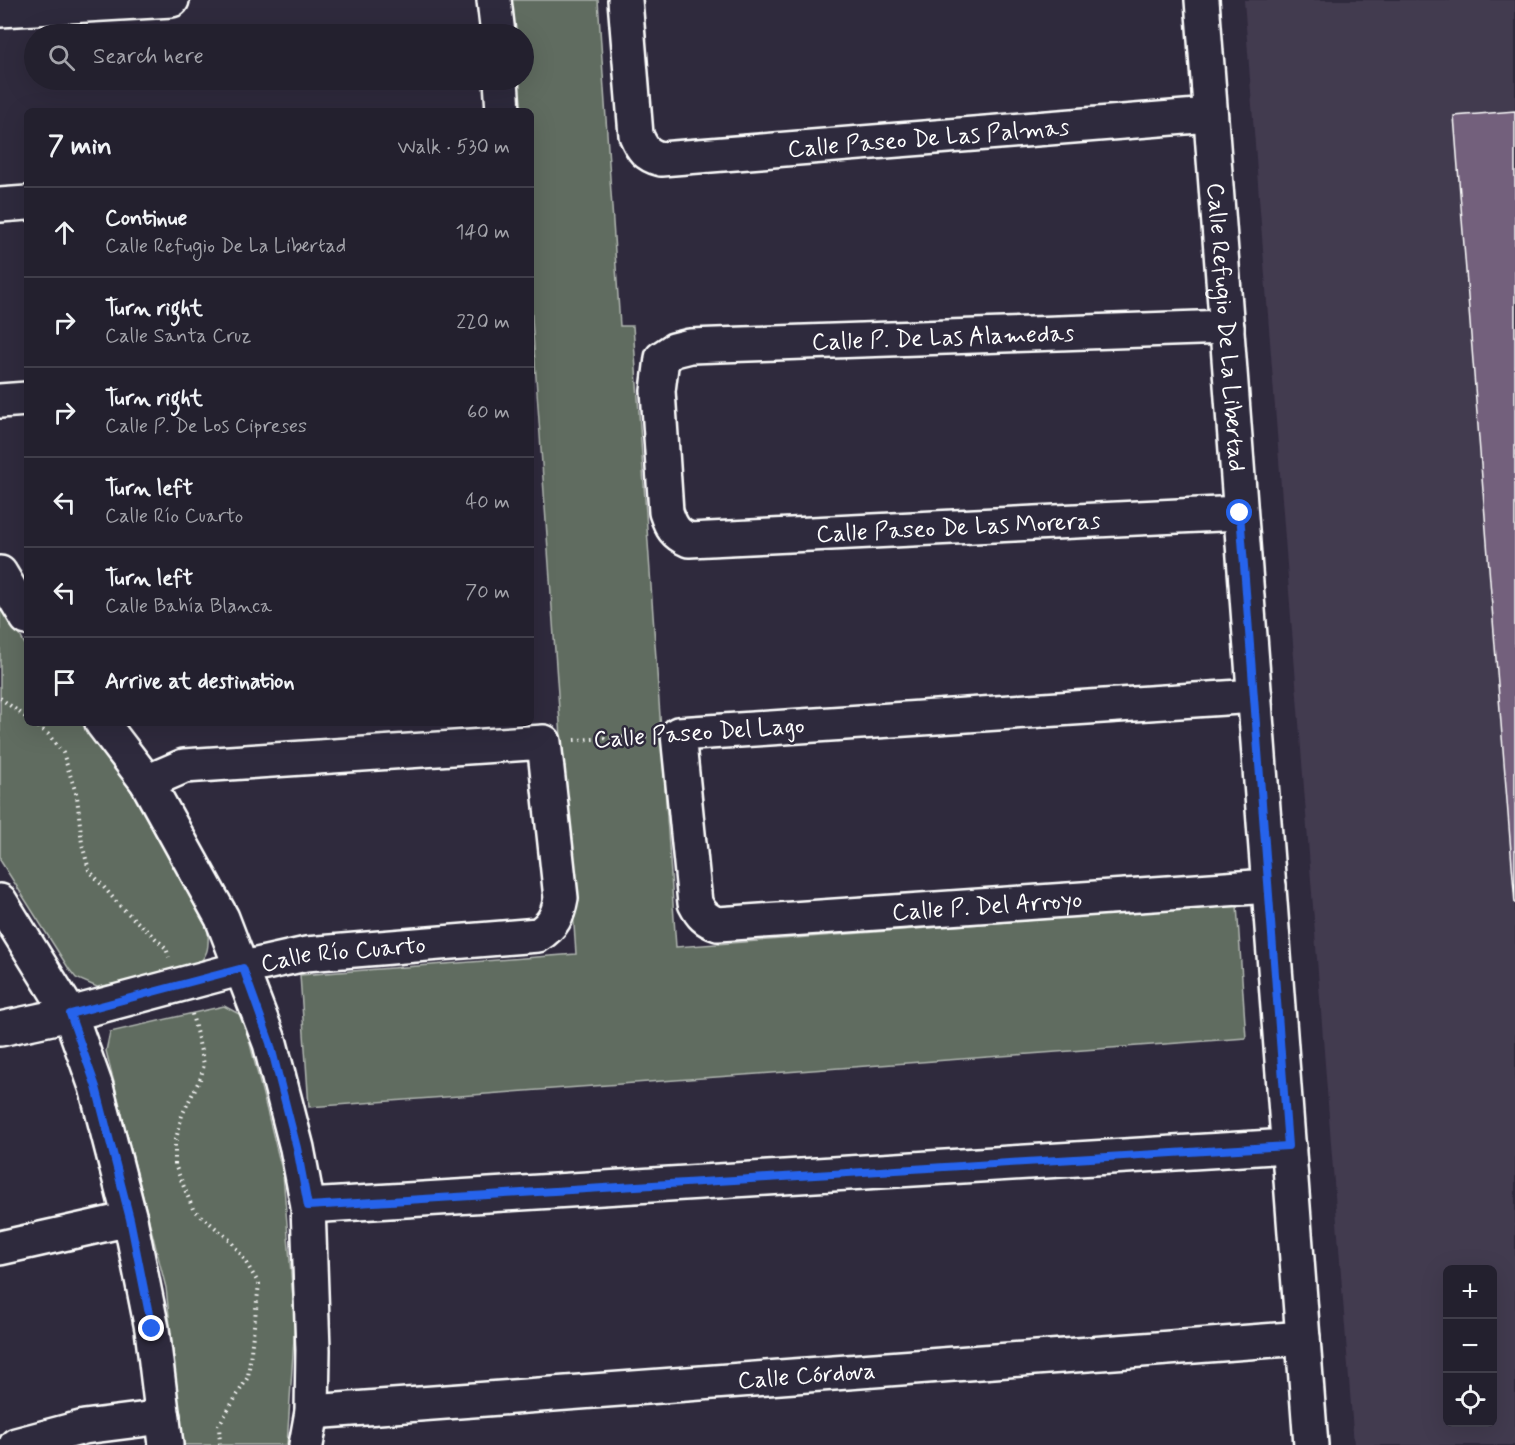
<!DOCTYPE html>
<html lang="en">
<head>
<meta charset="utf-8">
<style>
	body { margin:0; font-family:Mynerve,sans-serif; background:#2b2836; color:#f1f3f6 }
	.controls { position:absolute; right:18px; bottom:18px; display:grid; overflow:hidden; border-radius:9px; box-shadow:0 6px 24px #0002 }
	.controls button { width:54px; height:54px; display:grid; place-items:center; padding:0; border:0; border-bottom:2px solid #403e4a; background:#23202e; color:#f1f3f6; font:30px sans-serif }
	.stop { position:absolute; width:18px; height:18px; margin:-14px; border:4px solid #2563eb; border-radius:50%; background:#fff }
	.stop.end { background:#2563eb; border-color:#fff; box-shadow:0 2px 6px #0008 }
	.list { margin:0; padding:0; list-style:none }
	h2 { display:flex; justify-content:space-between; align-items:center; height:78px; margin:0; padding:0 24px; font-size:26px }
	h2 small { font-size:20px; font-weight:400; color:#a3a3aa }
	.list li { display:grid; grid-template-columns:39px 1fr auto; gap:18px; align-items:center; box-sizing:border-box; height:90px; padding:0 24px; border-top:2px solid #403e4a }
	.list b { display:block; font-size:22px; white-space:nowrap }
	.list p { margin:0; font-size:20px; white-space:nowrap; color:#a3a3aa }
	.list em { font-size:20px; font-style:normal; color:#a3a3aa }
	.icon { flex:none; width:33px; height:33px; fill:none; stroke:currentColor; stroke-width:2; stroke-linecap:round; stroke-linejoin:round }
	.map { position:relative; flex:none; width:1515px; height:1445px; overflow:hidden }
	.search { position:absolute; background:#23202e; box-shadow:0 6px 24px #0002; left:24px; top:24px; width:510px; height:66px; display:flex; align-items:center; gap:15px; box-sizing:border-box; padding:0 21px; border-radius:33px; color:#a3a3aa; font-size:22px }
	.panel { position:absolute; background:#23202e; box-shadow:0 6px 24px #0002; left:24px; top:108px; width:510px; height:618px; border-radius:9px }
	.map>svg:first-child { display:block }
	.built { fill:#433a50; fill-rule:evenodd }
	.green { fill:#616c61; stroke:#b0b6b0; stroke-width:1.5 }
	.building { fill:#73617b; stroke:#fff; stroke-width:1.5 }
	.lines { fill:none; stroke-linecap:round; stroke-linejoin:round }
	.minor-casing { stroke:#fff; stroke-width:38 }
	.path { stroke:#fff; stroke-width:4; stroke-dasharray:1.5 4.5; stroke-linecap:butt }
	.minor { stroke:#2f2a3d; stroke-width:33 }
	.route { stroke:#2563eb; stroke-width:8 }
	.labels { text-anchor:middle; stroke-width:5; stroke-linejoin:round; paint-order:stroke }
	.street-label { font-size:24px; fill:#fff; stroke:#2f2a3d }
</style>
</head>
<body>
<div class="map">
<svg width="1515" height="1445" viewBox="0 0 1515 1445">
	<rect width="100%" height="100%" fill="#2f2a3d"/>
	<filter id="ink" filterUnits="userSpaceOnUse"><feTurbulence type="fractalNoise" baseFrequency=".0167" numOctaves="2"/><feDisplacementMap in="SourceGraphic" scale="12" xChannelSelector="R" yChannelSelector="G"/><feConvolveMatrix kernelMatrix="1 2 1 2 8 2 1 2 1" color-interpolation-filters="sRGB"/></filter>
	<g filter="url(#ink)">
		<!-- built -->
		<path class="built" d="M 1244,0 L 1515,0 L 1515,1445 L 1354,1445 ZM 1448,1270 L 1492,1270 L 1492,1422 L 1448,1422 Z"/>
		<!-- green -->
		<g class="green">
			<path d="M 510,0 L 598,0 L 620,326 L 633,326 L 676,947 L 1237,905 L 1246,1038 L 309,1107 L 300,975 L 576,954 L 531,305 L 531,111 L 518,111 L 515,80 L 524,80 L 524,34 L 512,34 Z"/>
			<path d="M 0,600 L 27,648 L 27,723 L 83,723 L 121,773 L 208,930 C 209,950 208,955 194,969 L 97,987 L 76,978 L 69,969 L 0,860 Z"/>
			<path d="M 224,1006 L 243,1016 L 283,1174 L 295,1323 L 287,1445 L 183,1445 L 166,1288 L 106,1051 L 110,1032 Z"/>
		</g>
		<!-- building -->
		<path class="building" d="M 1515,111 L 1515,904 L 1454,116 Z"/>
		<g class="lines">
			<!-- minor casing -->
			<g class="minor-casing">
				<g id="minor">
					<path d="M 494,0 L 498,34"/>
					<path id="s1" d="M 625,0 L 636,135 C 642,149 646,155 661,159 L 1210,115"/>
					<path id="s2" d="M 1202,0 L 1311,1445"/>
					<path d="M 0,10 L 172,0"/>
					<path d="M 501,80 L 503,111"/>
					<path d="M 0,205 L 27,203"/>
					<path id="s3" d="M 1227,327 L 690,346 L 674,350 L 662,358 L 658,391 L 666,512 C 671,527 675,534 689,540 L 1240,513"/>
					<path d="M 0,401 L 27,399"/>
					<path d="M 0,573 L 27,618"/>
					<path id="s4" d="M 1255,696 L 678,734 L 695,903 C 701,915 706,920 718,924 L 1269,886"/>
					<path d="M 102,723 L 147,782 L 222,918 L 270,1043 L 297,1148 L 308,1206 L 313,1350 L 312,1412 L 306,1445"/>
					<path d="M 0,901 L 70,1014 L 96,1087 L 130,1219 L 152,1329 L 166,1445"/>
					<path id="s5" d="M 0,1029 L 70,1014 L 243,968 L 306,954 L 538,935 C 553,926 558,915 561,898 L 544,742 L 184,766 L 147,782"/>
					<path d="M 308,1206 L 1289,1146"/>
					<path d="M 0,1248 L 130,1219"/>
					<path id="s6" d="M 312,1412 L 1303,1338"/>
					<path d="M 16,1445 L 84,1427 L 163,1417"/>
				</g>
			</g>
			<!-- path -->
			<g class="path">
				<path d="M 0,698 L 27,718"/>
				<path d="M 33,723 L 48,734 L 63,753 L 77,796 L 82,844 L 89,870 L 120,906 L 166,948 L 169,957"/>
				<path d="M 574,740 L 647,736"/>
				<path d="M 192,1014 L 204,1064 L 201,1077 L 182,1115 L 175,1143 L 175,1165 L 193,1209 L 230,1240 L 242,1256 L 259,1284 L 248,1377 L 219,1425 L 220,1445"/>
			</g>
			<!-- minor -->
			<use href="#minor" class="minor"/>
		</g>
	</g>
	<g class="lines" filter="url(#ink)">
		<!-- route -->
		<path class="route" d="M 152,1329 L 130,1219 L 96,1087 L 70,1014 L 243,968 L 270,1043 L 297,1148 L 308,1206 L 1288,1146 L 1240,513"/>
	</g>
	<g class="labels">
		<!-- street labels -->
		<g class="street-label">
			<text dy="8" stroke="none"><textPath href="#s1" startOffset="440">Calle Paseo De Las Palmas</textPath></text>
			<text dy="8" stroke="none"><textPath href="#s2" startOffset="328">Calle Refugio De La Libertad</textPath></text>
			<text transform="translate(943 337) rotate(-2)" y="8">Calle P. De Las Alamedas</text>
			<text dy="8" stroke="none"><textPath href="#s3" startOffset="1030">Calle Paseo De Las Moreras</textPath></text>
			<text transform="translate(699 732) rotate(-4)" y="8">Calle Paseo Del Lago</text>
			<text dy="8" stroke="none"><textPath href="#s4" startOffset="1050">Calle P. Del Arroyo</textPath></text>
			<text dy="8" stroke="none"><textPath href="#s5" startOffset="352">Calle Río Cuarto</textPath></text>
			<text dy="8" stroke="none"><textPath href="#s6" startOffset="496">Calle Córdova</textPath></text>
		</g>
	</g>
</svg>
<div class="controls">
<button>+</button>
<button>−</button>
<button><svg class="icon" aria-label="locate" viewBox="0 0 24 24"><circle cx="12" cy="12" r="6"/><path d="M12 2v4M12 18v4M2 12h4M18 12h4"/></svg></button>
</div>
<div class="stop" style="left:1240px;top:513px"></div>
<div class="stop end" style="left:152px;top:1329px"></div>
<div class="search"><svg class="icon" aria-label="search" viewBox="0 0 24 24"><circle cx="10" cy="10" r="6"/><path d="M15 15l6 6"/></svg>Search here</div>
<section class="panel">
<h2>7 min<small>Walk · 530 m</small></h2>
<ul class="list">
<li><svg class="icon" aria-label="ahead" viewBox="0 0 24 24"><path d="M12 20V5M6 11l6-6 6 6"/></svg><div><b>Continue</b><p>Calle Refugio De La Libertad</p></div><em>140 m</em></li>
<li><svg class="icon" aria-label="right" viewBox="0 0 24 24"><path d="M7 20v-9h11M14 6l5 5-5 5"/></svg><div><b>Turn right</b><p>Calle Santa Cruz</p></div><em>220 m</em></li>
<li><svg class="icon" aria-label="right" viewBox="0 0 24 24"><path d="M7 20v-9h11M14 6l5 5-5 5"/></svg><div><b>Turn right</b><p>Calle P. De Los Cipreses</p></div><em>60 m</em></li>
<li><svg class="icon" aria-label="left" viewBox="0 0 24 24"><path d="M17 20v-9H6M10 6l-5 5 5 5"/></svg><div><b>Turn left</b><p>Calle Río Cuarto</p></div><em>40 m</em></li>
<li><svg class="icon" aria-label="left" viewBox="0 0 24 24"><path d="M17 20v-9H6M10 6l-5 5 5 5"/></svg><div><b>Turn left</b><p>Calle Bahía Blanca</p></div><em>70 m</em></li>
<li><svg class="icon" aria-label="arrive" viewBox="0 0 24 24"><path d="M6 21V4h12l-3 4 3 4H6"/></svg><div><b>Arrive at destination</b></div></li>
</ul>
</section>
</div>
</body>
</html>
